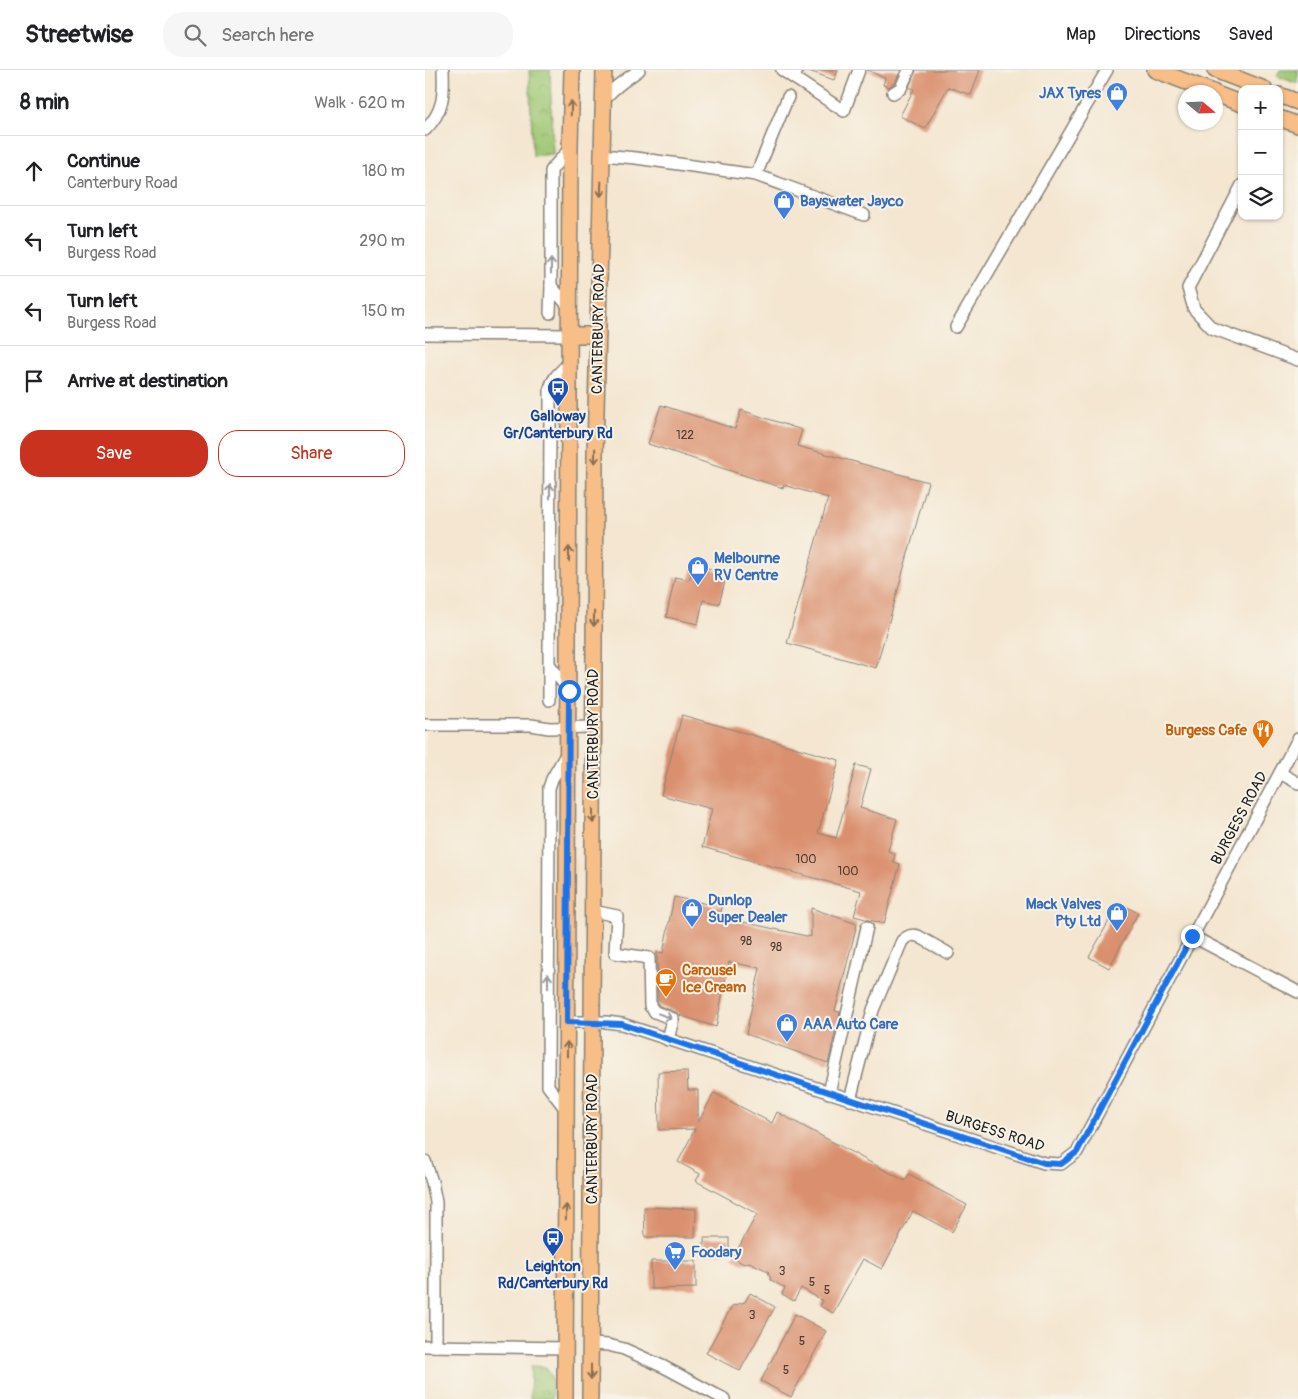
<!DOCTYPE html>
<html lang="en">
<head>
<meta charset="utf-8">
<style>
	body { margin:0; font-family:Pangolin,sans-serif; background:#f6f6f6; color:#202124 }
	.controls { position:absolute; right:15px; top:15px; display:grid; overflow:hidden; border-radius:10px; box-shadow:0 1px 4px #0004 }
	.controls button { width:45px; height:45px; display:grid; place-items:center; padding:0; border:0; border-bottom:1px solid #e0e0e0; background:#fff; color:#202124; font:25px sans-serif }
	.compass { position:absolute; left:753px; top:15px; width:45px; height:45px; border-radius:50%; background:#fff; box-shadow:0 1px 4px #0004; rotate:109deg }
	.stop { position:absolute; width:15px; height:15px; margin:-11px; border:4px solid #1a73e8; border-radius:50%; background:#fff }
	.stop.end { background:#1a73e8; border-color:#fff; box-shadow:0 1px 5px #0008 }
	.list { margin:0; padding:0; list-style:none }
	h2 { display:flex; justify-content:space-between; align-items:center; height:65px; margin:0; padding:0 20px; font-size:21px }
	h2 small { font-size:16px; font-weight:400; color:#757577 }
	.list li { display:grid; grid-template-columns:32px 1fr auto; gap:15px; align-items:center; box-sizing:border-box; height:70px; padding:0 20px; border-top:1px solid #e0e0e0 }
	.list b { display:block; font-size:19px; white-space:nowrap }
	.list p { margin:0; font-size:16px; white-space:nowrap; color:#757577 }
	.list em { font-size:16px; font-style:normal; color:#757577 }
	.actions { display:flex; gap:10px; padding:15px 20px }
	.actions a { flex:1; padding:11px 0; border:1px solid #c8321e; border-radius:20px; text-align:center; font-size:18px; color:#c8321e }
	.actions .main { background:#c8321e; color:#fff }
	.icon { flex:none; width:28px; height:28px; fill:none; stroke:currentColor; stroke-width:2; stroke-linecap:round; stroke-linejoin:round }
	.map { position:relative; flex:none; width:873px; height:1329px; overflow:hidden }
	header { display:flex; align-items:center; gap:30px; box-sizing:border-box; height:70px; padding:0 25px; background:#fff; border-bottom:1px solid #e0e0e0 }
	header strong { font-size:24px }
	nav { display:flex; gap:28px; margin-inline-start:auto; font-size:18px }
	.search { width:350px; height:45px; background:#f6f6f6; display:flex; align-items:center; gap:12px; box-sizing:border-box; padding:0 18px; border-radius:20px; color:#757577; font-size:19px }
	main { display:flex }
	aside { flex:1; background:#fff }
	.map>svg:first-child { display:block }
	.grass { fill:url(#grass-tufts); stroke:#5d7248 }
	.park { fill:url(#park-crowns); stroke:#5d7248 }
	.building { fill:#da906e }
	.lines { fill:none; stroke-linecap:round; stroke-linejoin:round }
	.minor-casing { stroke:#888176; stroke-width:14 }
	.major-casing { stroke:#888176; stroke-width:18 }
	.minor { stroke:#fff; stroke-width:11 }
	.major { stroke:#f7be87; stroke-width:15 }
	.oneway { stroke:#8a6d52 }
	.oneway2 { stroke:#999 }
	.route { stroke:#1a73e8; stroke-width:6 }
	.labels { text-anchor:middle; stroke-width:4; stroke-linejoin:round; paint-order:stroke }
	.number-label { font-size:12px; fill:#4c3930 }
	.shop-label { font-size:15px; font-weight:bold; fill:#366cbe; stroke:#f7f3e8; text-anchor:start }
	.street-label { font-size:15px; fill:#1c1c1c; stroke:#f7f3e8 }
	.transit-label { font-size:15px; font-weight:bold; fill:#164399; stroke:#f7f3e8 }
	.food-label { font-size:15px; font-weight:bold; fill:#c56008; stroke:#f7f3e8; text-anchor:end }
</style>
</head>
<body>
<header>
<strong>Streetwise</strong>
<div class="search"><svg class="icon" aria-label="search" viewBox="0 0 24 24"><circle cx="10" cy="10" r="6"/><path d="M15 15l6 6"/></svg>Search here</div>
<nav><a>Map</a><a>Directions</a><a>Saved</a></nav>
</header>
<main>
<aside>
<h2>8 min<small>Walk · 620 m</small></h2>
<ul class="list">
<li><svg class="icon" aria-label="ahead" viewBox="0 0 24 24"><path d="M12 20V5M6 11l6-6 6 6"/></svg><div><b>Continue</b><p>Canterbury Road</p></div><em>180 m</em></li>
<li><svg class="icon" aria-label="left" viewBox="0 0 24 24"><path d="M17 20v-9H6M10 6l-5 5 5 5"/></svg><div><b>Turn left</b><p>Burgess Road</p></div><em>290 m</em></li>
<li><svg class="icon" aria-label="left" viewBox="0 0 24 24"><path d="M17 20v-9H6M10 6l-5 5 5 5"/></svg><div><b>Turn left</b><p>Burgess Road</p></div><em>150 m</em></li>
<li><svg class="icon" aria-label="arrive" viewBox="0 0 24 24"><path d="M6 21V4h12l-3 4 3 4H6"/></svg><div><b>Arrive at destination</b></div></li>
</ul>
<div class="actions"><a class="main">Save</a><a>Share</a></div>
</aside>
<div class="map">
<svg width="873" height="1329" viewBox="0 0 873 1329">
	<defs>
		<pattern id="grass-tufts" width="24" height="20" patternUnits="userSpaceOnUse" patternTransform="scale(1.25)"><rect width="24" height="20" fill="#9ec773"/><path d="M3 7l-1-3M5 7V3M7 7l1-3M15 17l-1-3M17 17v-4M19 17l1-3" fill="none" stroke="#88aa63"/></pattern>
		<pattern id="park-crowns" width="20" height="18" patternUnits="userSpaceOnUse" patternTransform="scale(1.25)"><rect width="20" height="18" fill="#9ec773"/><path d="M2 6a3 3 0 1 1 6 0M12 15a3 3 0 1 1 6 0" fill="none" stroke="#88aa63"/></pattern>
	</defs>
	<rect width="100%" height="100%" fill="#f7f3e8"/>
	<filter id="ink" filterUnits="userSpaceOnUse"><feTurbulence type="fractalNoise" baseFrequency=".02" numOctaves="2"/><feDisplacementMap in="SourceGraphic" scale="10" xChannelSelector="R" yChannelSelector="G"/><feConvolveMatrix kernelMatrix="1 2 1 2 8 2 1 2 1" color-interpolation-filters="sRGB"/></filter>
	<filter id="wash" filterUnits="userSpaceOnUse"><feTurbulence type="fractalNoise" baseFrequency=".0096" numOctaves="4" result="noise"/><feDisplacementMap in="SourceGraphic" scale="20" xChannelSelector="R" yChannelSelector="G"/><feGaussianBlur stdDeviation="1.12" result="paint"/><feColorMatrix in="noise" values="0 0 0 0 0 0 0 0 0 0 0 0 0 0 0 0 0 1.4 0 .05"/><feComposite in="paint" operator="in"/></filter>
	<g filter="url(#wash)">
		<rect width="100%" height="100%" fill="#f4e6d0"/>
		<!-- grass -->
		<path class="grass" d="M 855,0 L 873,0 L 873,14 L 852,6 Z"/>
		<!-- park -->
		<g class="park">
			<path d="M 104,0 L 125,0 L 128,84 L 108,86 Z"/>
			<path d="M 106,1296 L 121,1297 L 127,1309 L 127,1329 L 105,1329 Z"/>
		</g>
		<g id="blocks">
			<!-- building -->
			<g class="building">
				<path d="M 384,0 L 413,0 L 409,10 L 384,1 Z"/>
				<path d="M 442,0 L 476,0 L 470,12 L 464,17 L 458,15 L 460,8 Z"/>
				<path d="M 491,0 L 555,0 L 546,25 L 523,17 L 500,59 L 475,46 L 489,19 L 484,17 Z"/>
				<path d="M 236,335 L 310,359 L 316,340 L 377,360 L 372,376 L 503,412 L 451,598 L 362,573 L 403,428 L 359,415 L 358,418 L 223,374 Z"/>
				<path d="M 270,494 L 302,504 L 294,534 L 278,530 L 273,554 L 241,547 L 250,507 L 264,510 Z"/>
				<path d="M 257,645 L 414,690 L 393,763 L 411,768 L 431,695 L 446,699 L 435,738 L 472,749 L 463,781 L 470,784 L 468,792 L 475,794 L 459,854 L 429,846 L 436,821 L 277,777 L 287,739 L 236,725 Z"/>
				<path d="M 249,827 L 297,837 L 295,847 L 386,867 L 386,838 L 432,854 L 410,941 L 415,942 L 403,993 L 321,964 L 335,898 L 304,892 L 291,957 L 254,945 L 251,942 L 235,936 L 233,934 L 232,882 L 238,883 Z"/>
				<path d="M 694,833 L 713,843 L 684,898 L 664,887 Z"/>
				<path d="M 262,1001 L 263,1020 L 273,1020 L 273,1053 L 289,1023 L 347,1053 L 352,1042 L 480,1111 L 484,1104 L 542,1135 L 527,1162 L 488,1141 L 457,1199 L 438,1189 L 408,1243 L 395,1236 L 398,1231 L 376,1218 L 369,1231 L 357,1224 L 360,1218 L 346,1210 L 343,1201 L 324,1192 L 319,1194 L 308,1188 L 332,1144 L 271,1111 L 275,1104 L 253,1092 L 270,1059 L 234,1060 L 233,1002 Z"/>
				<path d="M 219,1137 L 271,1139 L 270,1167 L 220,1167 Z"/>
				<rect x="279" y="1168" width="25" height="15"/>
				<path d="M 226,1191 L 271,1191 L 271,1218 L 226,1219 Z"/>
				<path d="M 325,1223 L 350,1237 L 315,1301 L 281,1283 L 307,1236 L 320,1232 Z"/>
				<path d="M 370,1244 L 401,1261 L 366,1327 L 336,1311 Z"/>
			</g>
		</g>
	</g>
	<g filter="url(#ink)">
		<use href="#blocks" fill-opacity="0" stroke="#888176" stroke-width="1"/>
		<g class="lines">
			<!-- minor casing -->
			<g class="minor-casing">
				<g id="minor">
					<path d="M 357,0 L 369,8 L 372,0"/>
					<path d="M 369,8 L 419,41 L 434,0"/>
					<path d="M 468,23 L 476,18 L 484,0"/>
					<path d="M 178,31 C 188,17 201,10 214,0"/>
					<path d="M 0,60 C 19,41 19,25 18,0"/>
					<path d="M 145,77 C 140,87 131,92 126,101 L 126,216 L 145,238"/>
					<path d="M 177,85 L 211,88 L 331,105 L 439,145"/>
					<path d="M 331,105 L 363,27"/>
					<path d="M 817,115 L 763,218 L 769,239 L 787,258 L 873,290"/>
					<path d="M 125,243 L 126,216"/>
					<path d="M 531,257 L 682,0"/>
					<path d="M 0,264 L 145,265"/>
					<path d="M 124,594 L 124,630"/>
					<path d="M 144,621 L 124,594 L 125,348 L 125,318 C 128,307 137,300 145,292"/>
					<path d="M 0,655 L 106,655 L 124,658 L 168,657"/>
					<path d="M 855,703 L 873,713"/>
					<path d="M 168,841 L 192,846 L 190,883 L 224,888 L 225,936 L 230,942 L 248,949 L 243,970"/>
					<path d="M 767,866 L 873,922"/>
					<path d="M 142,952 L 181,952 L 197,954 L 619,1093 L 636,1094 L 652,1082 L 873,669"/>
					<path d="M 404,1023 L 442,857"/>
					<path d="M 425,1030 L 448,940 L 477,871 C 482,866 486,864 493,866 L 523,883"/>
					<path d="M 142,1041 L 123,1016 L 124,718 L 127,709 L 143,681"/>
					<path d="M 0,1091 L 7,1112 L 11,1132 L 11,1276"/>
					<path d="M 166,1274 L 183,1275 L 199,1279 L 239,1297 L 299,1329"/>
					<path d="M 0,1276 L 140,1278"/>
				</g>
			</g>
			<!-- major casing -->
			<g class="major-casing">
				<g id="major">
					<path d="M 730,0 L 788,22"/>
					<path d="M 790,0 L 839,19"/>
					<path d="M 791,24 L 817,34"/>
					<path d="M 854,25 L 873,32"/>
					<path d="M 854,48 L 873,55"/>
					<path d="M 145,265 L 173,265"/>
					<path d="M 140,1329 L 145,75 L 147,0"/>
					<path d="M 165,1329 L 170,385 L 179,0"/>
				</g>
			</g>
			<!-- minor -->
			<use href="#minor" class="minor"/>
			<!-- major -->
			<use href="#major" class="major"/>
		</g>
		<!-- one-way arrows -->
		<defs><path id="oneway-shaft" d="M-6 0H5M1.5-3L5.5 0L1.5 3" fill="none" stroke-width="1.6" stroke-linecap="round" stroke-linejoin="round" transform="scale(1.25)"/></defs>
		<g class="oneway">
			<use href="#oneway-shaft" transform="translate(146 38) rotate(-89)"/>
			<use href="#oneway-shaft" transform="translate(176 119) rotate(92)"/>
			<use href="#oneway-shaft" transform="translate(170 386) rotate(91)"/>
			<use href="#oneway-shaft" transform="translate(144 484) rotate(-90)"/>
			<use href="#oneway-shaft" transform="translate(169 549) rotate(91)"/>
			<use href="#oneway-shaft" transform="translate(168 746) rotate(90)"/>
			<use href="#oneway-shaft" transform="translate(142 979) rotate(-90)"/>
			<use href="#oneway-shaft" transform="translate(141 1142) rotate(-89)"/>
			<use href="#oneway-shaft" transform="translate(166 1302) rotate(90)"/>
		</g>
		<g class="oneway2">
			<use href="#oneway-shaft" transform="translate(126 196) rotate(-90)"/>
			<use href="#oneway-shaft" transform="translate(125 421) rotate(-90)"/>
			<use href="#oneway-shaft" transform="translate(123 911) rotate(-90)"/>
			<use href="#oneway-shaft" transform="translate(240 946) rotate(21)"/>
		</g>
	</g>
	<g class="lines" filter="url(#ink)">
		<!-- route -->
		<path class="route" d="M 144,621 L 142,952 L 197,954 L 619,1093 L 636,1094 L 652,1082 L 767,866"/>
	</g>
	<!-- icons -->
	<defs>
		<g id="shop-pin" transform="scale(1.125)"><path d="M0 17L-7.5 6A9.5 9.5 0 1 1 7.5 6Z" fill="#3f7fe0" stroke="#f7f3e8"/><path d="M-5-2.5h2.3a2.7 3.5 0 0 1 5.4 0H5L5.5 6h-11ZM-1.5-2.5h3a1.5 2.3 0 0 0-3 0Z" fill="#fff"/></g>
		<g id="bus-pin" transform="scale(1.125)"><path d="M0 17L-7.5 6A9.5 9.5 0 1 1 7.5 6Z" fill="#1a4fb4" stroke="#f7f3e8"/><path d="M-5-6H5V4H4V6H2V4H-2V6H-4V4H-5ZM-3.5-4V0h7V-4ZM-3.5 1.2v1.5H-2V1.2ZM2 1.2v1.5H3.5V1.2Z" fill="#fff"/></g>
		<g id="restaurant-pin" transform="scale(1.125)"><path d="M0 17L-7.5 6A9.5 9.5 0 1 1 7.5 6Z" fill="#e8710a" stroke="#f7f3e8"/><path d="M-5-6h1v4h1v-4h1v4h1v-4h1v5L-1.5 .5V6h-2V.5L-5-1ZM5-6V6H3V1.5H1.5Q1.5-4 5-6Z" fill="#fff"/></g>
		<g id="cafe-pin" transform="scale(1.125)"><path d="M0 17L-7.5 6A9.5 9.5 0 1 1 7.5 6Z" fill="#e8710a" stroke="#f7f3e8"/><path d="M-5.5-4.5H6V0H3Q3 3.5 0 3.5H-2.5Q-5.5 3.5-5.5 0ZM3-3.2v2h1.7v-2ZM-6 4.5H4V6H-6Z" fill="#fff"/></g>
		<g id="supermarket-pin" transform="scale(1.125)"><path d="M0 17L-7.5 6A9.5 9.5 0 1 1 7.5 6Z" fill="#3f7fe0" stroke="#f7f3e8"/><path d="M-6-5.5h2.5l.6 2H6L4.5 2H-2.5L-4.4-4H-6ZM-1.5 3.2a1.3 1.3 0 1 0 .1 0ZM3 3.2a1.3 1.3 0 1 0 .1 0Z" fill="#fff"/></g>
	</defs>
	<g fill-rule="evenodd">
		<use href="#shop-pin" x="692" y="23"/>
		<use href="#shop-pin" x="359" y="131"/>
		<use href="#bus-pin" x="133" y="318"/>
		<use href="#shop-pin" x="273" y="497"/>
		<use href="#restaurant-pin" x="838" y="660"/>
		<use href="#shop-pin" x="267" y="839"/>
		<use href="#shop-pin" x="692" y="843"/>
		<use href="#cafe-pin" x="241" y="909"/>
		<use href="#shop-pin" x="362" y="954"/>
		<use href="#bus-pin" x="128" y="1168"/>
		<use href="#supermarket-pin" x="250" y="1182"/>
	</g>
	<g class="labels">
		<!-- number labels -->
		<g class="number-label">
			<text x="260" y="369">122</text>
			<text x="381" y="793">100</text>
			<text x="423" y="805">100</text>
			<text x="321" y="875">98</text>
			<text x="351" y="881">98</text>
			<text x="357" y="1205">3</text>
			<text x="387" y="1216">5</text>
			<text x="402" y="1224">5</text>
			<text x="327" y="1249">3</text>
			<text x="377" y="1275">5</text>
			<text x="361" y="1304">5</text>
		</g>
		<!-- shop labels -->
		<g class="shop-label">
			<text x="676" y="28" text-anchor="end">JAX Tyres</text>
			<text x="375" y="136">Bayswater Jayco</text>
			<text x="289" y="493">Melbourne<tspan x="289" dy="17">RV Centre</tspan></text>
			<text x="283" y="835">Dunlop<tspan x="283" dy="17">Super Dealer</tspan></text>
			<text x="676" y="839" text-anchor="end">Mack Valves<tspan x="676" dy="17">Pty Ltd</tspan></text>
			<text x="378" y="959">AAA Auto Care</text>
			<text x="266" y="1187">Foodary</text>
		</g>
		<!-- street labels -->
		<g class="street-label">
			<text transform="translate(173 259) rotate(-89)" y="5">CANTERBURY ROAD</text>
			<text transform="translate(168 664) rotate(-90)" y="5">CANTERBURY ROAD</text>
			<text transform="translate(814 748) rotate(-62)" y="5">BURGESS ROAD</text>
			<text transform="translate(570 1061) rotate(18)" y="5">BURGESS ROAD</text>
			<text transform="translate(167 1069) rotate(-90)" y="5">CANTERBURY ROAD</text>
		</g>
		<!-- transit labels -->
		<g class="transit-label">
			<text x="133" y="351">Galloway<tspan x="133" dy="17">Gr/Canterbury Rd</tspan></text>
			<text x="128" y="1201">Leighton<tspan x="128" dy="17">Rd/Canterbury Rd</tspan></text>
		</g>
		<!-- food labels -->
		<g class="food-label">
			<text x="822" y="665">Burgess Cafe</text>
			<text x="257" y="905" text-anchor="start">Carousel<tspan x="257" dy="17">Ice Cream</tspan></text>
		</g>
	</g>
</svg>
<div class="controls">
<button>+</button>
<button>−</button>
<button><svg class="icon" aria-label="layers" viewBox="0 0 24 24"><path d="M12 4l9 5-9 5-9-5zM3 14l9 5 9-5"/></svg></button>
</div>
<svg class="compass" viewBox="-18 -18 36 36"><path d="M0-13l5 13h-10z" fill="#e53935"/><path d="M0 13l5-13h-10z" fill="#757577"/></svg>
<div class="stop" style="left:144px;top:621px"></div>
<div class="stop end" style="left:767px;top:866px"></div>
</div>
</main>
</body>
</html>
